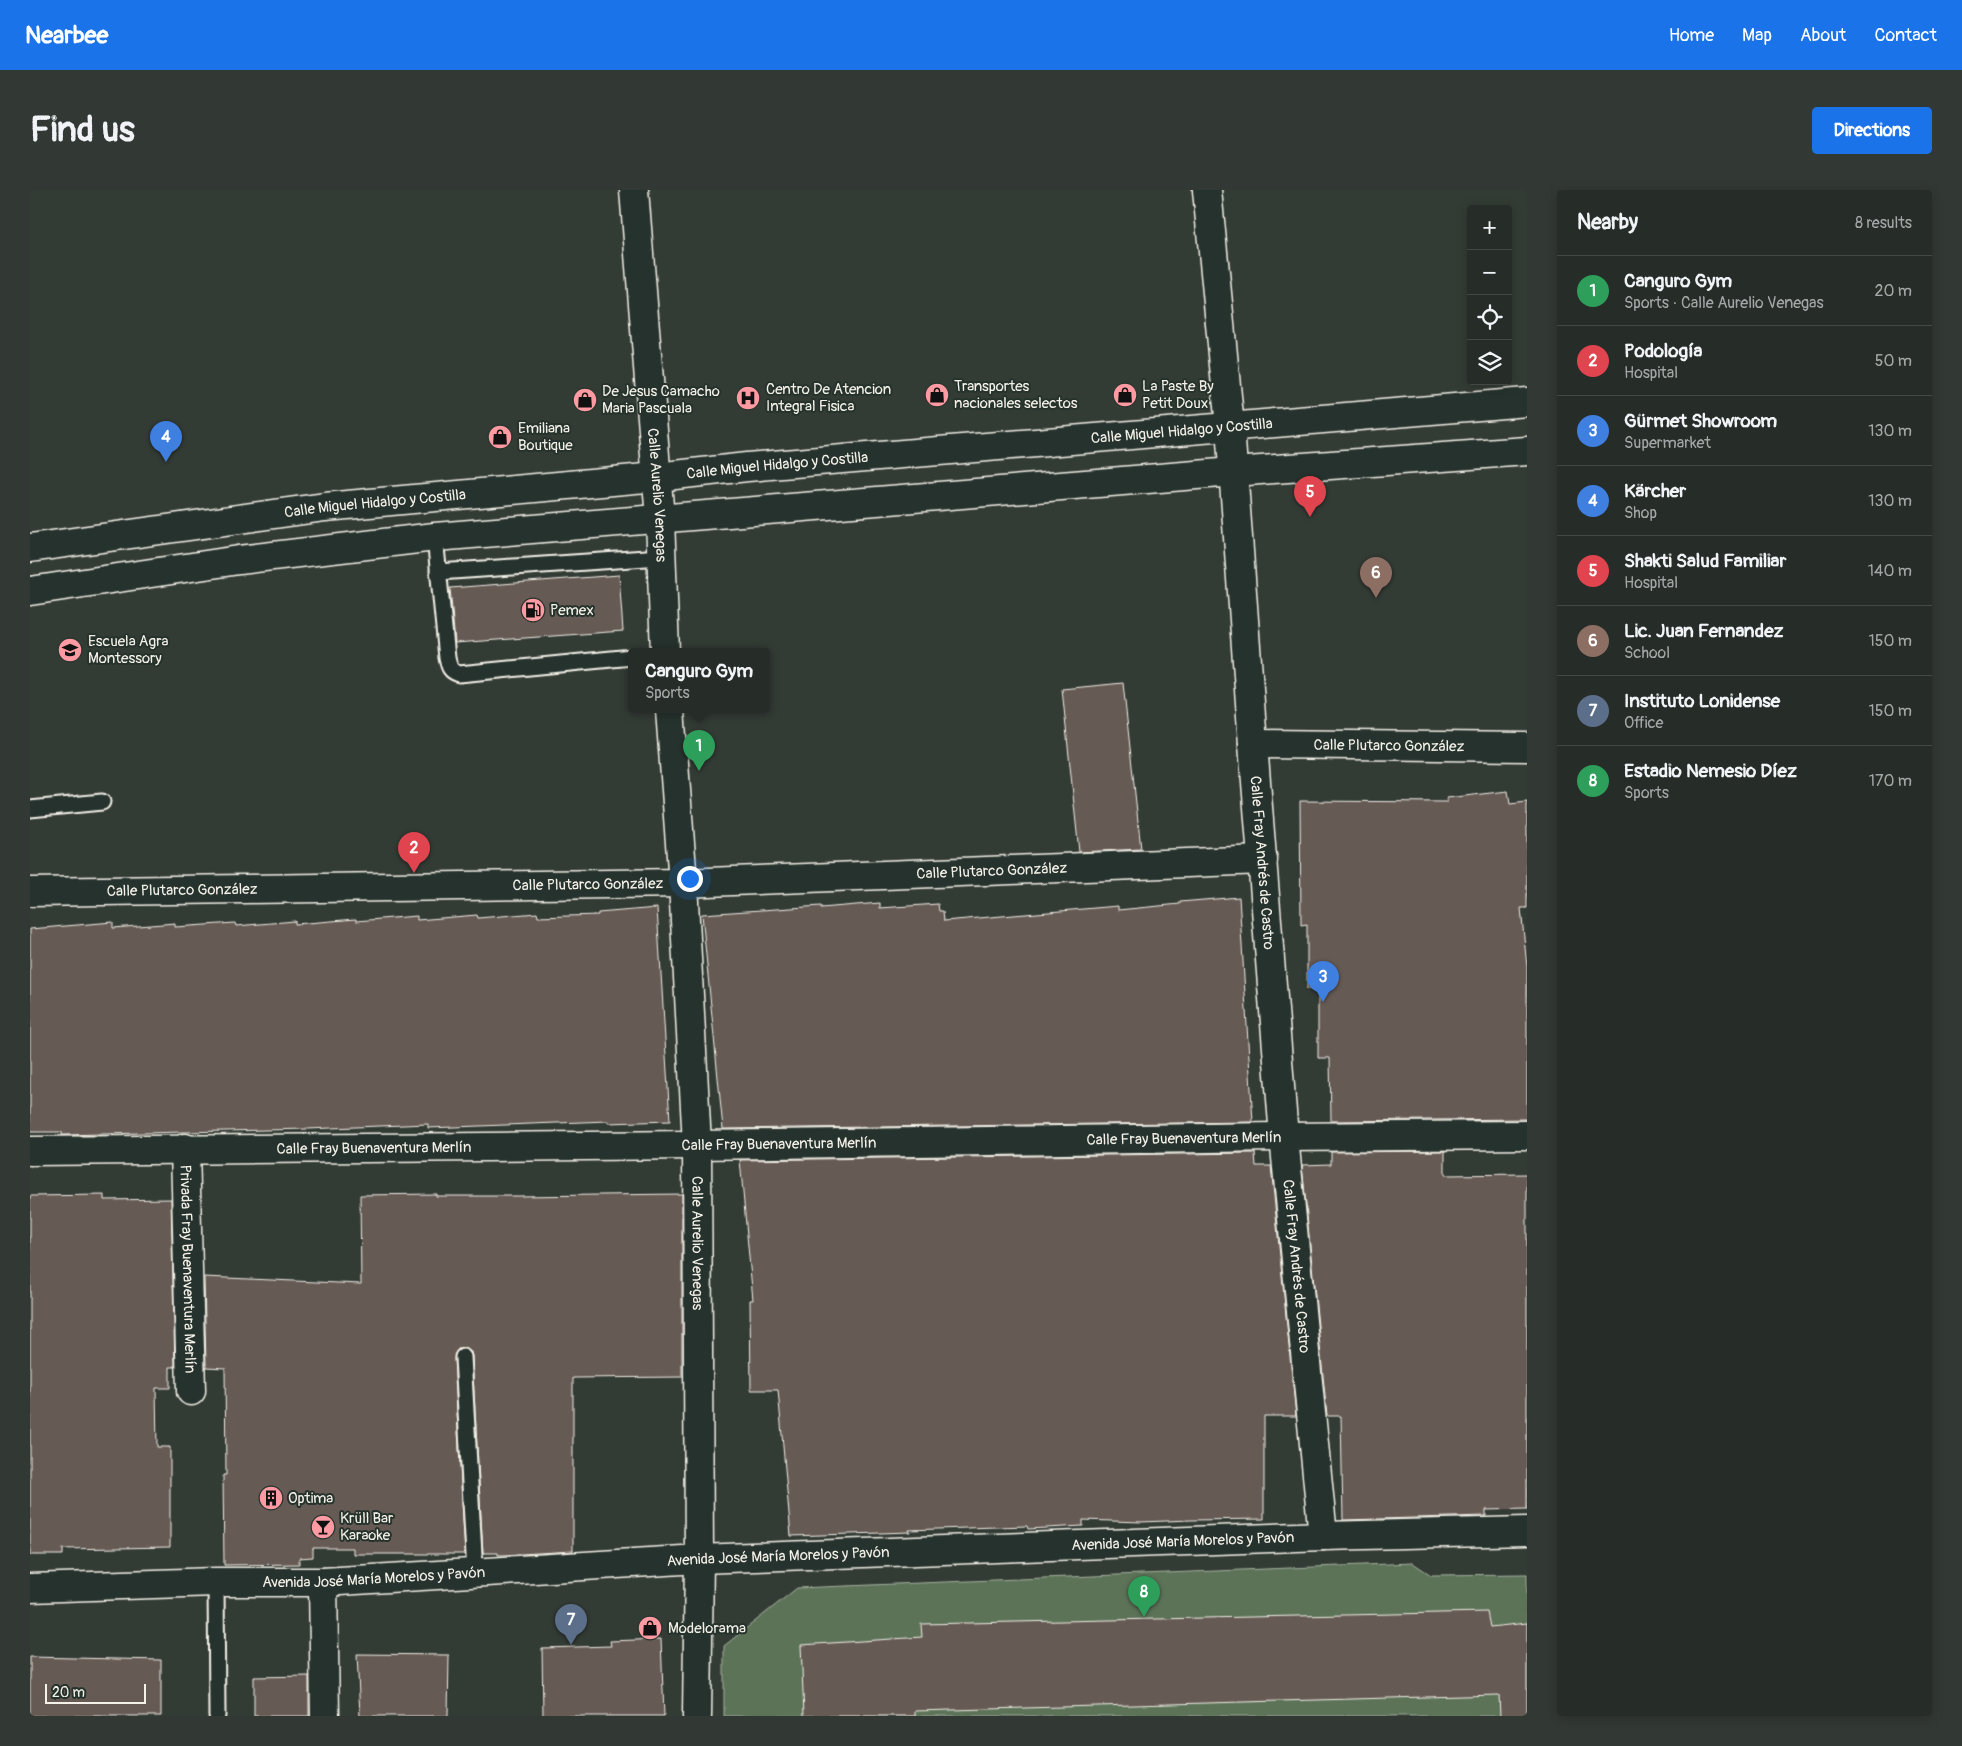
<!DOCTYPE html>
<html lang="en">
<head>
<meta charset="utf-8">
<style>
	body { margin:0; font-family:Pangolin,sans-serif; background:#323834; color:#f1f3f6 }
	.controls { position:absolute; right:15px; top:15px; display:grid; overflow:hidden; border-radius:5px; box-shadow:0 2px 12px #0003 }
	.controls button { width:45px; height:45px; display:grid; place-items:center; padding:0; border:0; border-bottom:1px solid #424845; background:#262c28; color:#f1f3f6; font:25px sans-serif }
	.scale { position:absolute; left:15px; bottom:12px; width:101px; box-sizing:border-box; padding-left:5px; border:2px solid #f4f1e8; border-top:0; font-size:14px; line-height:18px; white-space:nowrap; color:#f4f1e8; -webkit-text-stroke:4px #26332d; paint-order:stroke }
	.you { position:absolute; left:659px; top:688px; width:18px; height:18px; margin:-12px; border:4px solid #fff; border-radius:50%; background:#1a73e8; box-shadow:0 0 0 8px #1a73e833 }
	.badge { display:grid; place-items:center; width:32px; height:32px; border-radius:50%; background:#1a73e8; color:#fff; font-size:16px; font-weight:700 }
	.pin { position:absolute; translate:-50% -41px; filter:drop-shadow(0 1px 2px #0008) }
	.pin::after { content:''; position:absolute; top:26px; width:18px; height:15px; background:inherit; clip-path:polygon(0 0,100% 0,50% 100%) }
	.popup { position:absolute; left:598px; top:458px; width:142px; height:65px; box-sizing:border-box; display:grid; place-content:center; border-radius:5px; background:#262c28; filter:drop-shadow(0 1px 4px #0005); font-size:16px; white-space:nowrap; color:#a4a7a8 }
	.popup b { font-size:19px; color:#f1f3f6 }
	.popup::after { content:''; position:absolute; left:50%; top:100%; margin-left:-10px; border:10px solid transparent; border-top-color:#262c28 }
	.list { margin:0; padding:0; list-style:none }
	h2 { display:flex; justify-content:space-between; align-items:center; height:65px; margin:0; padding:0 20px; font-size:21px }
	h2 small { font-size:16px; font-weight:400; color:#a4a7a8 }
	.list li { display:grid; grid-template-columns:32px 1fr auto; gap:15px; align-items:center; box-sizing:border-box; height:70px; padding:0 20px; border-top:1px solid #424845 }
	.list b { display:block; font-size:19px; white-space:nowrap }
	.list p { margin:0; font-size:16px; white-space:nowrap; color:#a4a7a8 }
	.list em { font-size:16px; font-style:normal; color:#a4a7a8 }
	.icon { flex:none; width:28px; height:28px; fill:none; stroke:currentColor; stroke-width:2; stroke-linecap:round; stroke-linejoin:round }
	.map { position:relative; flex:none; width:1497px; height:1526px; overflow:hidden; border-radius:5px }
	header { display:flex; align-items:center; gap:30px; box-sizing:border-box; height:70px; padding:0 25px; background:#1a73e8; color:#fff }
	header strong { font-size:24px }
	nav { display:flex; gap:28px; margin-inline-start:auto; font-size:18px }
	.intro { display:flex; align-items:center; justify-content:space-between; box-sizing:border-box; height:120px; padding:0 30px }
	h1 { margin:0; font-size:35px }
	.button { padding:12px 22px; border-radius:5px; background:#1a73e8; color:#fff; font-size:18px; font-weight:700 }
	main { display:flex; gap:30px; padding:0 30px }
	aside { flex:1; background:#262c28; border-radius:5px; box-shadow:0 2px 12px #0003 }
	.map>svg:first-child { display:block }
	.green { fill:#5b7358; stroke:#a8b2a0 }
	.building { fill:#665a55; stroke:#f4f1e8 }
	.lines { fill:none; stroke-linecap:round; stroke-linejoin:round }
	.lane-casing { stroke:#f4f1e8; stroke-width:19 }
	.street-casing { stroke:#f4f1e8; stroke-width:31 }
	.secondary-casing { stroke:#f4f1e8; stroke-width:31 }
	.lane { stroke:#26332d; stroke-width:15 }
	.street { stroke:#26332d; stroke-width:28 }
	.secondary { stroke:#26332d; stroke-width:28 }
	.labels { text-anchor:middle; stroke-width:4; stroke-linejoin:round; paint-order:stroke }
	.poi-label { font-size:15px; fill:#f4f1e8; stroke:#26332d; text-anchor:start }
	.street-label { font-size:15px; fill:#f4f1e8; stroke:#26332d }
</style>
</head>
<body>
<header>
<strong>Nearbee</strong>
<nav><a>Home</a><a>Map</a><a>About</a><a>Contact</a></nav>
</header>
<div class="intro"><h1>Find us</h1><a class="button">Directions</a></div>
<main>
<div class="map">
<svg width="1497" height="1526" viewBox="0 0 1497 1526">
	<rect width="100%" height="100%" fill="#333b35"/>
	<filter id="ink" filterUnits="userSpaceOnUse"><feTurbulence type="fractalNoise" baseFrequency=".02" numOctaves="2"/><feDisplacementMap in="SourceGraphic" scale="10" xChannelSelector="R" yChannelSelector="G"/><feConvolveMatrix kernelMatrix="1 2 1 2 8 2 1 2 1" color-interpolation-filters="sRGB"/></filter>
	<g filter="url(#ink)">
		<!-- green -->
		<path class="green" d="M 1383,1373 L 1401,1385 L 1497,1384 L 1497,1526 L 694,1526 L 694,1456 L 767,1398 Z"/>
		<!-- building -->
		<g class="building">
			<path d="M 589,385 L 593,441 L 425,453 L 420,398 Z"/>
			<path d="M 1093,493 L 1111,659 L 1049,662 L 1032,499 Z"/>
			<path d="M 1478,601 L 1480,614 L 1497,612 L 1497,718 L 1491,718 L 1497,777 L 1497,929 L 1301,931 L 1300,868 L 1288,868 L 1288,799 L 1277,799 L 1277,734 L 1271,735 L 1270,611 L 1417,612 L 1417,608 Z"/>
			<path d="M 1209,707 L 1223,932 L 693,939 L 672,724 L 791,716 L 791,718 L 850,713 L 850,718 L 908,714 L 909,721 L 913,721 L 914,731 L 1088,716 L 1088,720 L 1150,714 L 1150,712 Z"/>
			<path d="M 627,718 L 640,931 L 578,933 L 578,931 L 398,938 L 398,934 L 277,939 L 32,945 L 32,942 L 0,942 L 0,739 L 83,732 L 83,738 L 145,733 L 145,737 L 205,733 L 206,736 L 265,731 L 265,734 L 326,729 L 326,731 L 387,726 L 387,730 L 447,725 L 448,728 L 507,723 L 508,727 L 568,725 L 568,723 Z"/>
			<path d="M 1415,961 L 1415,985 L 1497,984 L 1497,1319 L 1456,1320 L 1456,1326 L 1313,1330 L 1311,1226 L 1297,1226 L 1272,975 L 1301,974 L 1301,962 Z"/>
			<path d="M 1225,963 L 1226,976 L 1241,976 L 1266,1226 L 1234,1226 L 1234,1329 L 1161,1330 L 1111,1332 L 1053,1330 L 1053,1336 L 998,1339 L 997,1336 L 936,1338 L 879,1340 L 880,1342 L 761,1346 L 748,1200 L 721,1200 L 720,1110 L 723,1110 L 710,970 Z"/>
			<path d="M 406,1004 L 406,1006 L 488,1006 L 652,1004 L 652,1187 L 543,1188 L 543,1361 L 473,1365 L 468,1365 L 468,1363 L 453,1363 L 442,1166 L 441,1162 L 433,1158 L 428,1159 L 424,1168 L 435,1364 L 323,1364 L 323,1358 L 283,1358 L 283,1367 L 269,1368 L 269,1374 L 194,1375 L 193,1285 L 196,1285 L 195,1178 L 176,1177 L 174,1087 L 331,1094 L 330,1005 Z"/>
			<path d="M 74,1005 L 74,1010 L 141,1009 L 145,1177 L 140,1177 L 140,1198 L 126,1198 L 127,1257 L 140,1257 L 140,1357 L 33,1359 L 33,1365 L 0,1365 L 0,1006 Z"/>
			<path d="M 1457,1422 L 1460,1437 L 1497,1433 L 1497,1526 L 1470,1526 L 1469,1505 L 885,1521 L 885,1526 L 774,1526 L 771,1455 L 892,1447 L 891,1434 Z"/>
			<path d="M 631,1449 L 634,1526 L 513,1526 L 512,1458 L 581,1456 L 580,1451 Z"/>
			<path d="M 327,1464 L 419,1465 L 418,1526 L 330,1526 Z"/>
			<path d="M 0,1467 L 131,1470 L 131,1526 L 0,1526 Z"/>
			<path d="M 279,1486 L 279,1526 L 224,1526 L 224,1487 Z"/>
		</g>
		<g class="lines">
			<!-- lane casing -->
			<g class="lane-casing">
				<g id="lane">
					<path d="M 405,347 L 417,468 C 419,477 420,481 429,484 L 602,467"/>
					<path d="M 408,382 L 631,367"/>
					<path d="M 0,619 L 72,612"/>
					<path d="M 433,1167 L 445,1383"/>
					<path d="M 186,1392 L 187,1526"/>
				</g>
			</g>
			<!-- street casing -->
			<g class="street-casing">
				<g id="street">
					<path id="s1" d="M 604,0 L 630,329 L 635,462"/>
					<path id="s2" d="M 1177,0 L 1200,237 L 1223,554 L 1254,947 L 1293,1346"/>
					<path id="s3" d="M 640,520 L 653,693 L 667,955 L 669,1369 L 667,1526"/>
					<path id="s4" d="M 1223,554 L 1497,557"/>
					<path id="s5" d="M 0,702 L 653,693 L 1233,670"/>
					<path id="s6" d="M 155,958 L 161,1201"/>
					<path id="s7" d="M 0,961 L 667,955 L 1254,947 L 1497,945"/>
					<path d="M 293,1392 L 295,1526"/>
				</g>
			</g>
			<!-- secondary casing -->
			<g class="secondary-casing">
				<g id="secondary">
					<path id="s8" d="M 0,358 L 295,317 L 627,287 L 717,277 L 1497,212"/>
					<path d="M 0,401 L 209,370 L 405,347 L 1203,282 L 1497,261"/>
					<path id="s9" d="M 0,1398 L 186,1392 L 293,1392 L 669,1369 L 1293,1346 L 1497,1341"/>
				</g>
			</g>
			<!-- lane -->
			<use href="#lane" class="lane"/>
			<!-- street -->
			<use href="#street" class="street"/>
			<!-- secondary -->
			<use href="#secondary" class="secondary"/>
		</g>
	</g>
	<!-- icons -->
	<defs>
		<g id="shop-disc" transform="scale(1.25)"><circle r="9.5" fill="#ff9aa2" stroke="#26332d"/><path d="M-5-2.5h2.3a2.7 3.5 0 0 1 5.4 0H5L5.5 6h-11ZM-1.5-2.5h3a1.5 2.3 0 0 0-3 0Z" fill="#111"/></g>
		<g id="hospital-disc" transform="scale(1.25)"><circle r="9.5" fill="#ff9aa2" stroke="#26332d"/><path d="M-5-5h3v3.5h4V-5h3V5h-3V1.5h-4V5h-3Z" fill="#111"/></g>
		<g id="fuel-disc" transform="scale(1.25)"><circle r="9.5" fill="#ff9aa2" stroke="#26332d"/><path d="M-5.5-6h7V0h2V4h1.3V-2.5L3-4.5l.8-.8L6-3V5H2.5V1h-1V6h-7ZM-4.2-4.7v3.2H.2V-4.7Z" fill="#111"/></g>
		<g id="school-disc" transform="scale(1.25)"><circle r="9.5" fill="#ff9aa2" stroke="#26332d"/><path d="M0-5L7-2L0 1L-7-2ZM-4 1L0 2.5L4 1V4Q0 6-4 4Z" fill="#111"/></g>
		<g id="building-disc" transform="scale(1.25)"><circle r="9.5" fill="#ff9aa2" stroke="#26332d"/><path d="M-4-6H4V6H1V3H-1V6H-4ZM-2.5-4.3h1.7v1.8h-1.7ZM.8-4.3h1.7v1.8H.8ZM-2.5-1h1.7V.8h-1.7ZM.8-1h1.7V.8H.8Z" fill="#111"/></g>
		<g id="bar-disc" transform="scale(1.25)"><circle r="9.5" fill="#ff9aa2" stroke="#26332d"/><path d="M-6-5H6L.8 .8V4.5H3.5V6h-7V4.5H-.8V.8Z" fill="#111"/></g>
	</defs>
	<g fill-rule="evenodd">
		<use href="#shop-disc" x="907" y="205"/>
		<use href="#shop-disc" x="1095" y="205"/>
		<use href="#hospital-disc" x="718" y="208"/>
		<use href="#shop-disc" x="555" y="210"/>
		<use href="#shop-disc" x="470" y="247"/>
		<use href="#fuel-disc" x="503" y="420"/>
		<use href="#school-disc" x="40" y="460"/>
		<use href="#building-disc" x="241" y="1308"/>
		<use href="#bar-disc" x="293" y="1337"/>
		<use href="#shop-disc" x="620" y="1438"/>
	</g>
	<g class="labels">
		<!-- poi labels -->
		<g class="poi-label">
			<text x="924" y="201">Transportes<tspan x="924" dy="17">nacionales selectos</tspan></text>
			<text x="1112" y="201">La Paste By<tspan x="1112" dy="17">Petit Doux</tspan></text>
			<text x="736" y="204">Centro De Atencion<tspan x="736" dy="17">Integral Fisica</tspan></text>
			<text x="572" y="206">De Jesus Camacho<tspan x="572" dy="17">Maria Pascuala</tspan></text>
			<text x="488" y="243">Emiliana<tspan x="488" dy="17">Boutique</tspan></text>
			<text x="520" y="425">Pemex</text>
			<text x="58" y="456">Escuela Agra<tspan x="58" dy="17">Montessory</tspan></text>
			<text x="258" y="1313">Optima</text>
			<text x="310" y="1333">Krüll Bar<tspan x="310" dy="17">Karaoke</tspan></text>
			<text x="638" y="1443">Modelorama</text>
		</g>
		<!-- street labels -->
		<g class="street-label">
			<text dy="5" stroke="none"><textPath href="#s8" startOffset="1158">Calle Miguel Hidalgo y Costilla</textPath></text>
			<text dy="5" stroke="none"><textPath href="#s8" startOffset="752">Calle Miguel Hidalgo y Costilla</textPath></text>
			<text dy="5" stroke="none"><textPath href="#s1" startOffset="306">Calle Aurelio Venegas</textPath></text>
			<text dy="5" stroke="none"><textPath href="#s8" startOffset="348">Calle Miguel Hidalgo y Costilla</textPath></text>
			<text dy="5" stroke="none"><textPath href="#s4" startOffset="136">Calle Plutarco González</textPath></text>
			<text dy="5" stroke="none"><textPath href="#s2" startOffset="675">Calle Fray Andrés de Castro</textPath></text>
			<text dy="5" stroke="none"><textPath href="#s5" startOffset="962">Calle Plutarco González</textPath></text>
			<text dy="5" stroke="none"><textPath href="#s5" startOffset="558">Calle Plutarco González</textPath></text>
			<text dy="5" stroke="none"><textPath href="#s5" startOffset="152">Calle Plutarco González</textPath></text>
			<text dy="5" stroke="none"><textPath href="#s7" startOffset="1154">Calle Fray Buenaventura Merlín</textPath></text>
			<text dy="5" stroke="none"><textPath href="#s7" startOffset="749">Calle Fray Buenaventura Merlín</textPath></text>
			<text dy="5" stroke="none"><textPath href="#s7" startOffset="344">Calle Fray Buenaventura Merlín</textPath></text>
			<text dy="5" stroke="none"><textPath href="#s3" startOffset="534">Calle Aurelio Venegas</textPath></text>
			<text dy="5" stroke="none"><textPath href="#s2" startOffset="1080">Calle Fray Andrés de Castro</textPath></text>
			<text dy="5" stroke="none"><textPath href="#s6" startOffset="121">Privada Fray Buenaventura Merlín</textPath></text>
			<text dy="5" stroke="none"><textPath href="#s9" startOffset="1154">Avenida José María Morelos y Pavón</textPath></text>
			<text dy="5" stroke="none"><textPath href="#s9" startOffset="749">Avenida José María Morelos y Pavón</textPath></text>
			<text dy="5" stroke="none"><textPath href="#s9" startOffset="344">Avenida José María Morelos y Pavón</textPath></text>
		</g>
	</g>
</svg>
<div class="controls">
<button>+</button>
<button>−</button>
<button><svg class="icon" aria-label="locate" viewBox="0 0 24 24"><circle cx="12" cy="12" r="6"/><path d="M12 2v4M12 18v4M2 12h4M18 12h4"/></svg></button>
<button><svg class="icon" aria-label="layers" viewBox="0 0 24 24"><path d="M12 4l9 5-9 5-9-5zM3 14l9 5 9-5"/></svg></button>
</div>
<div class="scale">20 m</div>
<div class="you"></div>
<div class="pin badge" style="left:669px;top:581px;background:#2e9e5b">1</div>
<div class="popup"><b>Canguro Gym</b>Sports</div>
<div class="pin badge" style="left:384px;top:683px;background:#e0444e">2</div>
<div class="pin badge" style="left:1293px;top:812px;background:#3f7fe0">3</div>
<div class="pin badge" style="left:136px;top:272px;background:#3f7fe0">4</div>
<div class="pin badge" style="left:1280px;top:327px;background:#e0444e">5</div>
<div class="pin badge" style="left:1346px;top:408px;background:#8d6e63">6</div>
<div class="pin badge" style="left:541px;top:1455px;background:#5c6f8a">7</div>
<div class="pin badge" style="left:1114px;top:1427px;background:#2e9e5b">8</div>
</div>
<aside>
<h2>Nearby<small>8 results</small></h2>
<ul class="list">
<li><span class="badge" style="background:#2e9e5b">1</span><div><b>Canguro Gym</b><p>Sports · Calle Aurelio Venegas</p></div><em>20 m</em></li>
<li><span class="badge" style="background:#e0444e">2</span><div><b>Podología</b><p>Hospital</p></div><em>50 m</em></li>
<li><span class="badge" style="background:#3f7fe0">3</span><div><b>Gürmet Showroom</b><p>Supermarket</p></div><em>130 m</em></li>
<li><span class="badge" style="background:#3f7fe0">4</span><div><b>Kärcher</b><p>Shop</p></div><em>130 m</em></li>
<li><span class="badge" style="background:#e0444e">5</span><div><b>Shakti Salud Familiar</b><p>Hospital</p></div><em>140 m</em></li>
<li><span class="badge" style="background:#8d6e63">6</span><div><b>Lic. Juan Fernandez</b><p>School</p></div><em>150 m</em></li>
<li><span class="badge" style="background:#5c6f8a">7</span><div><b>Instituto Lonidense</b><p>Office</p></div><em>150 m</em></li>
<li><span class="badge" style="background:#2e9e5b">8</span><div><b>Estadio Nemesio Díez</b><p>Sports</p></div><em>170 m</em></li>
</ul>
</aside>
</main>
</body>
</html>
